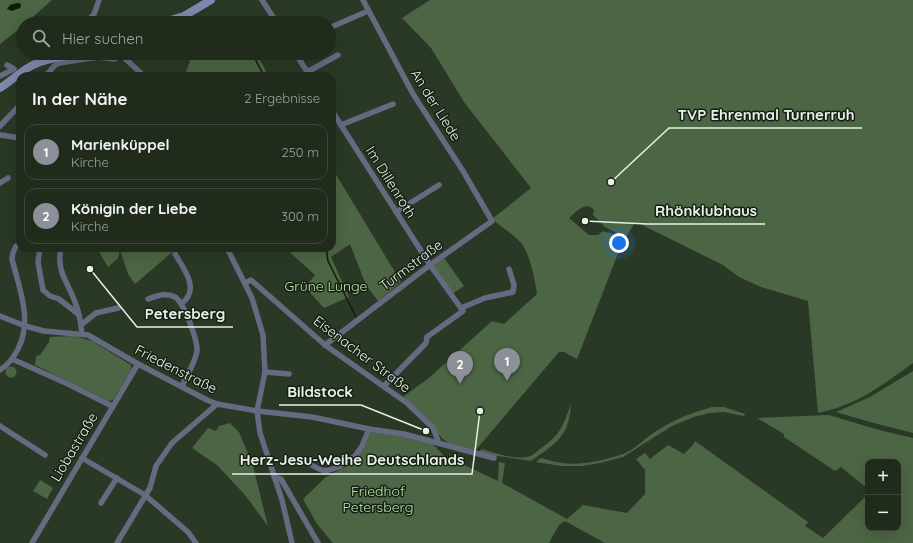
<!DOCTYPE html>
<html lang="de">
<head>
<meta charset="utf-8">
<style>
	body { margin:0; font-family:Quicksand,sans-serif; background:#2d3729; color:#f1f3f6 }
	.controls { position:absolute; right:12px; bottom:12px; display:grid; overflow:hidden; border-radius:8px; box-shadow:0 4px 16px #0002 }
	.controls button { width:36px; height:36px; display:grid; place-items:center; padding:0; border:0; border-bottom:1px solid #3d473b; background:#202b1c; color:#f1f3f6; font:20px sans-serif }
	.you { position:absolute; left:619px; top:243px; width:14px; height:14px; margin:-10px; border:3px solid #fff; border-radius:50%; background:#1a73e8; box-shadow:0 0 0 6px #1a73e833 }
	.badge { display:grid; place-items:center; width:26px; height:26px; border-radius:50%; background:#8c9099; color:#fff; font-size:13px; font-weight:700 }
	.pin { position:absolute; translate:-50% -33px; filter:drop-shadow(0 1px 2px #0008) }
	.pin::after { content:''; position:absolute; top:21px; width:14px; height:12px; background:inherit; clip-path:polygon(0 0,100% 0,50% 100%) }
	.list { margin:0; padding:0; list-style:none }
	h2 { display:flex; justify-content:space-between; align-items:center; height:52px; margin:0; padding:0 16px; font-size:17px }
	h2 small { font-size:13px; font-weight:400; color:#a2a7a3 }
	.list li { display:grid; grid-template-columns:26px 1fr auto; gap:12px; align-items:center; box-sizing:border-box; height:56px; margin:0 8px 8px; padding:0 8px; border:1px solid #3d473b; border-radius:12px }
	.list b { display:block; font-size:15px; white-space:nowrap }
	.list p { margin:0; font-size:13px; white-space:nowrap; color:#a2a7a3 }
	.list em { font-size:13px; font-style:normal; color:#a2a7a3 }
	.icon { flex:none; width:22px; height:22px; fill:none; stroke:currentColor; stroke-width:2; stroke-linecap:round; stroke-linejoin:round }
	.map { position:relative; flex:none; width:913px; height:543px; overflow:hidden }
	.search { position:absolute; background:#202b1c; box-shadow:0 4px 16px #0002; left:16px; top:16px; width:320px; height:44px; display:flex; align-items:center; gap:10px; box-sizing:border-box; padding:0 14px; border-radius:22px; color:#a2a7a3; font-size:15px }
	.panel { position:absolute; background:#202b1c; box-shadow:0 4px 16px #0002; left:16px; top:72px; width:320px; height:180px; border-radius:12px }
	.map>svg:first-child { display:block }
	.green { fill:#4c6544 }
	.water { fill:#082101 }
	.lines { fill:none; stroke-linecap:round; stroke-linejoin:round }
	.stream { stroke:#082101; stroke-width:1.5 }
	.street { stroke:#666a81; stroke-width:5.5 }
	.secondary { stroke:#8187ac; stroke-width:8 }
	.labels { text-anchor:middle; stroke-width:3; stroke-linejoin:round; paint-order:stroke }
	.street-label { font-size:14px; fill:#e7f1e5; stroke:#171e15 }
	.park-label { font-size:14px; fill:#b5eda4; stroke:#171e15 }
	.leader { fill:none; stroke:#e7f1e5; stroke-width:1.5 }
	.callout-dot { fill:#e7f1e5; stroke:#171e15; stroke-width:1.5 }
	.callout-label { font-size:15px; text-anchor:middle; font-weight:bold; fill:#e7f1e5; stroke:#171e15; stroke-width:3; stroke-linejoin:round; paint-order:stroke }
</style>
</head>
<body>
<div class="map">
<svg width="913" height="543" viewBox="0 0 913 543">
	<rect width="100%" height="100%" fill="#2a3926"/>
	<!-- green -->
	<g class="green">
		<path d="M 0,0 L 52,0 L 26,23 L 23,23 L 23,26 L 0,44 Z"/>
		<path d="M 430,0 L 913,0 L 913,363 C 881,386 857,405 818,413 L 808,301 L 761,287 L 739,277 L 723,265 L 640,224 L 634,224 L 624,240 L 615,232 L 605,227 L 593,215 L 594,210 C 586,200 576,212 569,218 L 589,235 L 598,235 L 603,231 L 613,234 L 621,243 L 617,256 L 612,255 L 617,256 L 577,359 L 564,352 L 559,352 L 475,451 L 450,444 L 444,440 L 403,397 L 430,377 L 492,321 L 504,324 L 537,294 C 535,281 530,253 521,243 C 513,234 501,227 492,219 L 531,188 L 464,102 L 431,48 L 402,18 Z"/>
		<path d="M 193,53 L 255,53 L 263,65 L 268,76 L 189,76 L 185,74 Z"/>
		<path d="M 332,168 L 401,282 L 378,301 L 366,285 L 350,244 L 331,257 L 349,297 L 324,308 L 305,287 L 315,275 L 285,248 L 332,248 Z"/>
		<path d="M 85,248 L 177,248 L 135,284 L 128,274 L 120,250 L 118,258 L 108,267 L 98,250 L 87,249 Z"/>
		<path d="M 444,258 L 464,286 L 452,294 L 432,267 Z"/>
		<path d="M 74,336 L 92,341 L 131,365 L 132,369 L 113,400 L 109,401 L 35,365 L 36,356 L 40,355 L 49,342 L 50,337 Z"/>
		<circle cx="11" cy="372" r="5.5"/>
		<path d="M 913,371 L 913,433 L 870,422 L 836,412 L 870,397 Z"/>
		<path d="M 571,404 C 569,437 556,443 531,461 L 491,455 L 479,452 L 482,449 C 494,453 518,461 530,456 C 534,455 537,451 540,449 C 561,434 562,428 571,404 Z"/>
		<path d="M 712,407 L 724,407 L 745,414 L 744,416 L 724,412 L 709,413 L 694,417 L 672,426 L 623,457 L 600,463 L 582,466 L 561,466 L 536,462 L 541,458 C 548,460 555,462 562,463 C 579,466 606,460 623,454 C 636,449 646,437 658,430 C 675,419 694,412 712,407 Z"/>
		<path d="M 829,415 L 879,430 L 913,438 L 913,543 L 605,543 L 565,521 L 559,525 L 549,543 L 333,543 L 317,524 L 303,499 L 326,477 L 351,464 L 365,446 L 371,431 L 404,435 L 432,443 L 445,457 L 456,459 L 462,464 L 498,481 L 499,462 L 505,463 L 502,483 L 567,519 L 583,505 L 627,513 L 645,494 L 645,470 L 636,459 L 645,453 L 650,459 L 668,445 L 684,454 L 692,446 L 695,441 L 808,522 L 805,526 L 823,538 L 868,494 L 868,528 L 898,528 L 898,462 L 868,462 L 868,489 L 841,467 L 835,471 L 784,437 L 784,434 L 757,418 Z"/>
		<path d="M 230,423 L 239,432 L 253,466 L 268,526 L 245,495 L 217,465 L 192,448 L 208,428 L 216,431 L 219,426 Z"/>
		<path d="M 40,480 L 53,488 L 47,499 L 33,491 Z"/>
	</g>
	<!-- water -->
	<path class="water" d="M 17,3 L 20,3 L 21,6 L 20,8 L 12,11 L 7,9 L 10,5 Z"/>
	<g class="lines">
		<!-- stream -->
		<g class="stream">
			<path d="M 252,53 L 264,76"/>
			<path d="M 326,248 L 328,261 L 356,317"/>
		</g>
		<!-- street -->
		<g class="street">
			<path d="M 262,0 L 277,23"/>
			<path d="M 86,23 L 94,14 L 99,0"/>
			<path d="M 329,28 L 368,11"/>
			<path d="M 119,53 L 144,76"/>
			<path d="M 295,53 L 310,76"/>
			<path d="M 307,72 L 338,55"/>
			<path d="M 0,76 L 14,69 L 7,65"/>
			<path d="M 46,76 L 54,66 L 59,63 L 98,57 L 114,59 L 121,55"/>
			<path d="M 332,111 L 430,265 L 463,311 L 427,337 L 426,343 L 384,386"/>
			<path d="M 341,125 L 393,104"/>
			<path d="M 0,126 L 20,105"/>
			<path d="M 0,135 L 20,138"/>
			<path d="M 0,183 L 8,178"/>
			<path d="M 396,212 L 439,185"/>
			<path d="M 40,248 L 38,262 L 43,290 L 50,296 L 59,299 L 78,314"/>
			<path d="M 61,248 C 56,272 68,282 75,302 C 79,312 81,323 82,334"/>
			<path d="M 227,248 L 252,298 L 263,335 L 265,372 L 257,411 L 260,433 L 282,500 L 292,543"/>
			<path d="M 175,254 C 184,269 201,290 181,304"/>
			<path d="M 245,283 L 251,280 L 325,345 L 407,403 L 433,428 L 439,443"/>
			<path d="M 148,299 C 157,296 166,292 175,297 C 184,302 198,342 197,351 C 195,363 187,375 182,386"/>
			<path d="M 461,308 L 485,298 L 513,292 L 514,285 L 509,269"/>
			<path d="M 0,316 L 25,326 L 44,331 L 88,335 L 138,364 L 207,400 L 217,404 L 257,411 L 312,417 L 369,429 L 404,434 L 494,458"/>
			<path d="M 81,325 L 96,313 L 118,308"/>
			<path d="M 325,345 L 430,265 L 492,221 L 463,171 L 413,94 L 363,0"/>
			<path d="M 12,359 L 68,384 L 112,406"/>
			<path d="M 0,370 C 9,364 13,358 18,349 C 33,320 19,288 12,259 L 13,253 L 16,246"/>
			<path d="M 265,372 L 289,374"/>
			<path d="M 0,426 L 45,455"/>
			<path d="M 82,458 L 145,495 L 188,532 L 196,543"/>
			<path d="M 307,462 C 323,472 323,473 341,466 L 341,464 L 354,457 L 362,446 L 369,429"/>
			<path d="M 274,477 L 281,479 L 318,543"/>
			<path d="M 101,503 L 117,478"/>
			<path d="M 32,543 L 138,364"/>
			<path d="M 117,543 L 150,488 L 156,466 L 172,443 L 217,404"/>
		</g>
		<!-- secondary -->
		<g class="secondary">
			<path d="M 160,23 L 184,16 L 211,0"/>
			<path d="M 0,88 C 11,81 20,72 31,66 C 48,57 70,56 89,53"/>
		</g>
	</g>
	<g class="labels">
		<!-- street labels -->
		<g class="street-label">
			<text transform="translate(436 105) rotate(58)" y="5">An der Liede</text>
			<text transform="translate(391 182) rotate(58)" y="5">Im Dillenroth</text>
			<text transform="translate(411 265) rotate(-37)" y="5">Turmstraße</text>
			<text transform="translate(362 354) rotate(37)" y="5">Eisenacher Straße</text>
			<text transform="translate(176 369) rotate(27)" y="5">Friedenstraße</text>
			<text transform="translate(74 447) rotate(-59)" y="5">Liobastraße</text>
		</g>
		<!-- park labels -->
		<g class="park-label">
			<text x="326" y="291">Grüne Lunge</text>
			<text x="378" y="496">Friedhof<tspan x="378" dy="16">Petersberg</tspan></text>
		</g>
	</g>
	<!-- callouts -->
	<path class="leader" d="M611 182L669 128H862M585 221L647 224H765M90 269L137 327H233M426 431L361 405H279M480 411L472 474H232"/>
	<g class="callout-dot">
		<circle cx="611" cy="182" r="4"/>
		<circle cx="585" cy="221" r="4"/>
		<circle cx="90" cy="269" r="4"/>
		<circle cx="426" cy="431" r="4"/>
		<circle cx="480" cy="411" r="4"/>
	</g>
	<g class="callout-label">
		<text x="766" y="120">TVP Ehrenmal Turnerruh</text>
		<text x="706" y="216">Rhönklubhaus</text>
		<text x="185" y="319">Petersberg</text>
		<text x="320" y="397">Bildstock</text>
		<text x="352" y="465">Herz-Jesu-Weihe Deutschlands</text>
	</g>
</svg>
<div class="controls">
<button>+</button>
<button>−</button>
</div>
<div class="you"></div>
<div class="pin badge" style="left:507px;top:381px">1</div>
<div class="pin badge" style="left:460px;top:384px">2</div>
<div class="search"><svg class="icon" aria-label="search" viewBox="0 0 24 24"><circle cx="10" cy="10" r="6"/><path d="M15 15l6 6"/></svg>Hier suchen</div>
<section class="panel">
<h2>In der Nähe<small>2 Ergebnisse</small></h2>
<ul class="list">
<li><span class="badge">1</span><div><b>Marienküppel</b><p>Kirche</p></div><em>250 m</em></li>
<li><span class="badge">2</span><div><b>Königin der Liebe</b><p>Kirche</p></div><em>300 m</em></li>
</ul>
</section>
</div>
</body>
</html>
